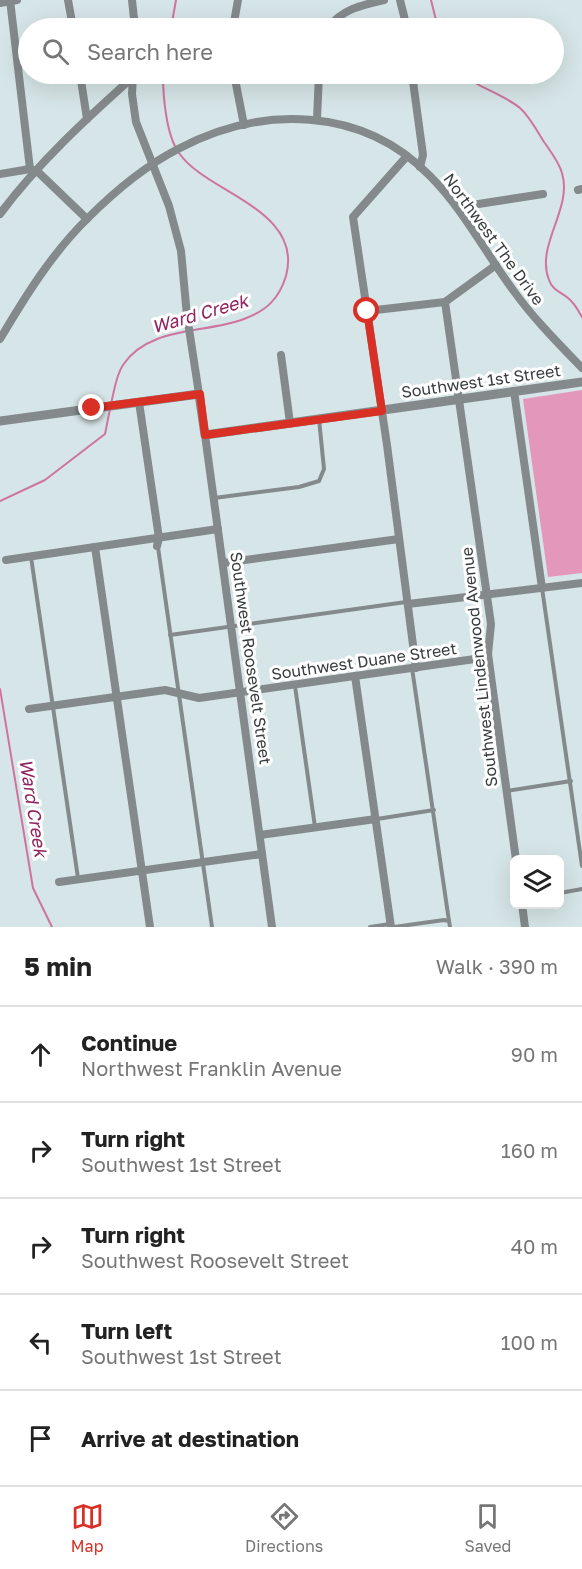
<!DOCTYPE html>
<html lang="en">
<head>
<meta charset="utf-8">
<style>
	body { margin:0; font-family:"Golos Text",sans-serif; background:#f2f2f2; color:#222 }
	.controls { position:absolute; right:18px; bottom:18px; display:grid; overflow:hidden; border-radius:9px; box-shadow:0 6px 24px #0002 }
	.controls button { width:54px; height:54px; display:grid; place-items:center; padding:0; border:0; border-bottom:2px solid #e0e0e0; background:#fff; color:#222; font:30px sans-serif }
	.stop { position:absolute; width:18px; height:18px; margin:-14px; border:4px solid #d93025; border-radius:50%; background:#fff }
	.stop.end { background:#d93025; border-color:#fff; box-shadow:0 2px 6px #0008 }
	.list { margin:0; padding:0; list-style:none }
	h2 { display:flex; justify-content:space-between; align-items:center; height:78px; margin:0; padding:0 24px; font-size:26px }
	h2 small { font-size:20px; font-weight:400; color:#767676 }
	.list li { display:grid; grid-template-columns:39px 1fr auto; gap:18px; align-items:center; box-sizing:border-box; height:96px; padding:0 24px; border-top:2px solid #e0e0e0 }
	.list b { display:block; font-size:22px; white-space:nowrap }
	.list p { margin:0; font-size:20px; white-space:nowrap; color:#767676 }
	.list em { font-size:20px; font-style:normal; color:#767676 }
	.icon { flex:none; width:33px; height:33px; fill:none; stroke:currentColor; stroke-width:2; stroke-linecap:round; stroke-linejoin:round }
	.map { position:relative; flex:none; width:582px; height:927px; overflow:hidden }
	.search { position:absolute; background:#fff; box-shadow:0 6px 24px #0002; left:18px; right:18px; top:18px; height:66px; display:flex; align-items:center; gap:15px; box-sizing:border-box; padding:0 21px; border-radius:33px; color:#767676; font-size:22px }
	.sheet { height:558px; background:#fff }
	nav { display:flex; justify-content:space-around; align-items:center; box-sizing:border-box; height:84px; border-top:2px solid #e0e0e0; background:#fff; font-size:16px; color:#767676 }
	nav a { display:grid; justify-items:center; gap:3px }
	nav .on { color:#d93025 }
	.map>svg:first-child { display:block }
	.green { fill:#e498b9 }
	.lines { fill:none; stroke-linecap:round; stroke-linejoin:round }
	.stream { stroke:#ce749e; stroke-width:2 }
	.service { stroke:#848a8b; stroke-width:4 }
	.minor { stroke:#848a8b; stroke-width:8 }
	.tertiary { stroke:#848a8b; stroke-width:9 }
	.route { stroke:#d93025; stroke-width:8 }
	.labels { text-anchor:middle; stroke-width:6; stroke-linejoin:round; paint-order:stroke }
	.street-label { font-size:16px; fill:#373d3e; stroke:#fff }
	.water-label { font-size:18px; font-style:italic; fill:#912560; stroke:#fff }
</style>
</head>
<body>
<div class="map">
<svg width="582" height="927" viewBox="0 0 582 927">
	<rect width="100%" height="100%" fill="#d6e5e7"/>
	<!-- green -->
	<path class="green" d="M 582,390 L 582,573 L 548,577 L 523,399 Z"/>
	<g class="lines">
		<!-- stream -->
		<g class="stream">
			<path d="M 431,0 L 438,28"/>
			<path d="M 171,28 L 176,0"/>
			<path d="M 461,74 C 479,88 503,94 520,108 C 530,117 537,131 544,142 C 551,152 559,162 562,173 C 573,209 535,245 549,280 C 553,292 565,293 572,302 C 576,306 579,312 582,317"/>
			<path d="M 111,404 C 114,392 116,375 123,365 C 149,326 204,334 244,319 C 266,311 279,299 286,276 C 304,209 206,193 179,153 C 166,135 163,96 163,74"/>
			<path d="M 0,501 L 45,480 L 105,434 L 110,409"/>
			<path d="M 0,689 L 33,888 L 52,927"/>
		</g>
		<!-- service -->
		<g class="service">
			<path d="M 214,498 L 299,487 L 319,481 L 324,469 L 319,419"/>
			<path d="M 158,547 L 212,927"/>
			<path d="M 31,557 L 78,878"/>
			<path d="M 542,588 L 582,866"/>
			<path d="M 170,635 L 406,602"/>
			<path d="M 412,668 L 449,921"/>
			<path d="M 295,686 L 315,827"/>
			<path d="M 507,791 L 571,781"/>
			<path d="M 377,819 L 434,810"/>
			<path d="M 560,893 L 582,889"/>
			<path d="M 370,927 L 390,924"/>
			<path d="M 394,927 L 444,920 L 449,921 L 450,927"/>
		</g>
		<!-- minor -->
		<g class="minor">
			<path d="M 10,0 L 30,169"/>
			<path d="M 68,0 L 73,28"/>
			<path d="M 132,0 L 135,28"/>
			<path d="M 400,0 L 407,28"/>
			<path d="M 0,3 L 17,0"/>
			<path d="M 233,28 L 238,0"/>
			<path d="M 328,28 C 342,9 362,5 384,0"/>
			<path d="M 80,74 L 87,119"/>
			<path d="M 133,74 L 132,94 L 136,122 L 169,206 L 181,251 L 187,316 L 199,394"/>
			<path d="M 234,74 L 244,125"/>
			<path d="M 412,74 L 423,155 L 420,167"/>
			<path d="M 317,119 L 319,74"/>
			<path d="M 407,156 L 353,217 L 387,445 L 416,668"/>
			<path d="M 0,174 L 30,169 L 37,171 L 87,219"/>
			<path d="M 578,190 L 582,189"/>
			<path d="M 460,210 L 472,205 L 543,194"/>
			<path d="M 0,214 C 38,163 86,119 133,77"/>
			<path d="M 445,302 L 491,624 L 488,654 L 516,860"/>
			<path d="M 367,311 L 445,302 L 496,265"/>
			<path d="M 0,339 C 25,297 52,253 88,218 C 114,192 145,166 178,149 C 261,105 362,106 430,176 C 463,209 485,252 513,290 C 533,318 558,343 582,368"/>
			<path d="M 281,355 L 290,423"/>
			<path d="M 514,391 L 542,588"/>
			<path d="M 139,402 L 159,538 L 157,546"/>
			<path d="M 205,435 L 272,927"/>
			<path d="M 95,547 L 150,927"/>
			<path d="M 6,560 L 218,529"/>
			<path d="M 223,563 L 399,539"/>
			<path d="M 408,604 L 582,583"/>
			<path d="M 355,676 L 391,927"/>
			<path d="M 29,709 L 165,690 L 199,698 L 475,659 L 488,654"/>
			<path d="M 260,835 L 376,819"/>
			<path d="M 59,882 L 262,854"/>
			<path d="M 522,904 L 525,927"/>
		</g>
		<!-- tertiary -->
		<path class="tertiary" d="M 0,421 L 199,394 L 205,435 L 582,382"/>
	</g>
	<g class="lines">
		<!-- route -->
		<path class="route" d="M 92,408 L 200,394 L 205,435 L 382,411 L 367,311"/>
	</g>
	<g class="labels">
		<!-- street labels -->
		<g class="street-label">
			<text transform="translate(494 239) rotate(54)" y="6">Northwest The Drive</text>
			<text transform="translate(481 381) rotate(-8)" y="6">Southwest 1st Street</text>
			<text transform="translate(251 658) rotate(82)" y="6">Southwest Roosevelt Street</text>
			<text transform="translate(364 661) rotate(-8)" y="6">Southwest Duane Street</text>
			<text transform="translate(479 667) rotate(-96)" y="6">Southwest Lindenwood Avenue</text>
		</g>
		<!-- water labels -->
		<g class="water-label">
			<text transform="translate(200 314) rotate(-16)" y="6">Ward Creek</text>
			<text transform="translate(33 808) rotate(81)" y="6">Ward Creek</text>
		</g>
	</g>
</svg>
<div class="controls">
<button><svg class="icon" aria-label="layers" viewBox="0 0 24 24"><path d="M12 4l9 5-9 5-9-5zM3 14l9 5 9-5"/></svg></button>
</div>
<div class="stop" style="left:367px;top:311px"></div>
<div class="stop end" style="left:92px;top:408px"></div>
<div class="search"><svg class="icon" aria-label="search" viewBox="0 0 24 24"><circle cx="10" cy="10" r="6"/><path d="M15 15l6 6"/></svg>Search here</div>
</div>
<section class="sheet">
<h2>5 min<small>Walk · 390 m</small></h2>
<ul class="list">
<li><svg class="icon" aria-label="ahead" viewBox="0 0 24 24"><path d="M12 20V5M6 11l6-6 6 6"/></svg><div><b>Continue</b><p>Northwest Franklin Avenue</p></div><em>90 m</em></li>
<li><svg class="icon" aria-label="right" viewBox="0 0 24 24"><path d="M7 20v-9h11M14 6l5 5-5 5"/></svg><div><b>Turn right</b><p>Southwest 1st Street</p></div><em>160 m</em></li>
<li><svg class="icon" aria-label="right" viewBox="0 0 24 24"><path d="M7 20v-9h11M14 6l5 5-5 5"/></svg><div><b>Turn right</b><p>Southwest Roosevelt Street</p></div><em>40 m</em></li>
<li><svg class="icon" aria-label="left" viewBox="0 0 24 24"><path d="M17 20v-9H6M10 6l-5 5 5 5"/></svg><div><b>Turn left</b><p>Southwest 1st Street</p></div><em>100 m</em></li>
<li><svg class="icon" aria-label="arrive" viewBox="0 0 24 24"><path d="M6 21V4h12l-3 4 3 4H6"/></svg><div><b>Arrive at destination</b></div></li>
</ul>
</section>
<nav>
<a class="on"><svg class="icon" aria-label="map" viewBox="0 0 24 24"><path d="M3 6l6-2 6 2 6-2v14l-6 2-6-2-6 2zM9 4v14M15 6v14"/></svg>Map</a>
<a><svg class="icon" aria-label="directions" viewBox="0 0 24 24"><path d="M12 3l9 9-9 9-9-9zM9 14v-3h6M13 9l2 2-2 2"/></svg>Directions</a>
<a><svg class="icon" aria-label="saved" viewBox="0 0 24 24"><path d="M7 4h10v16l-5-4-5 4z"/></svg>Saved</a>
</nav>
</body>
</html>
